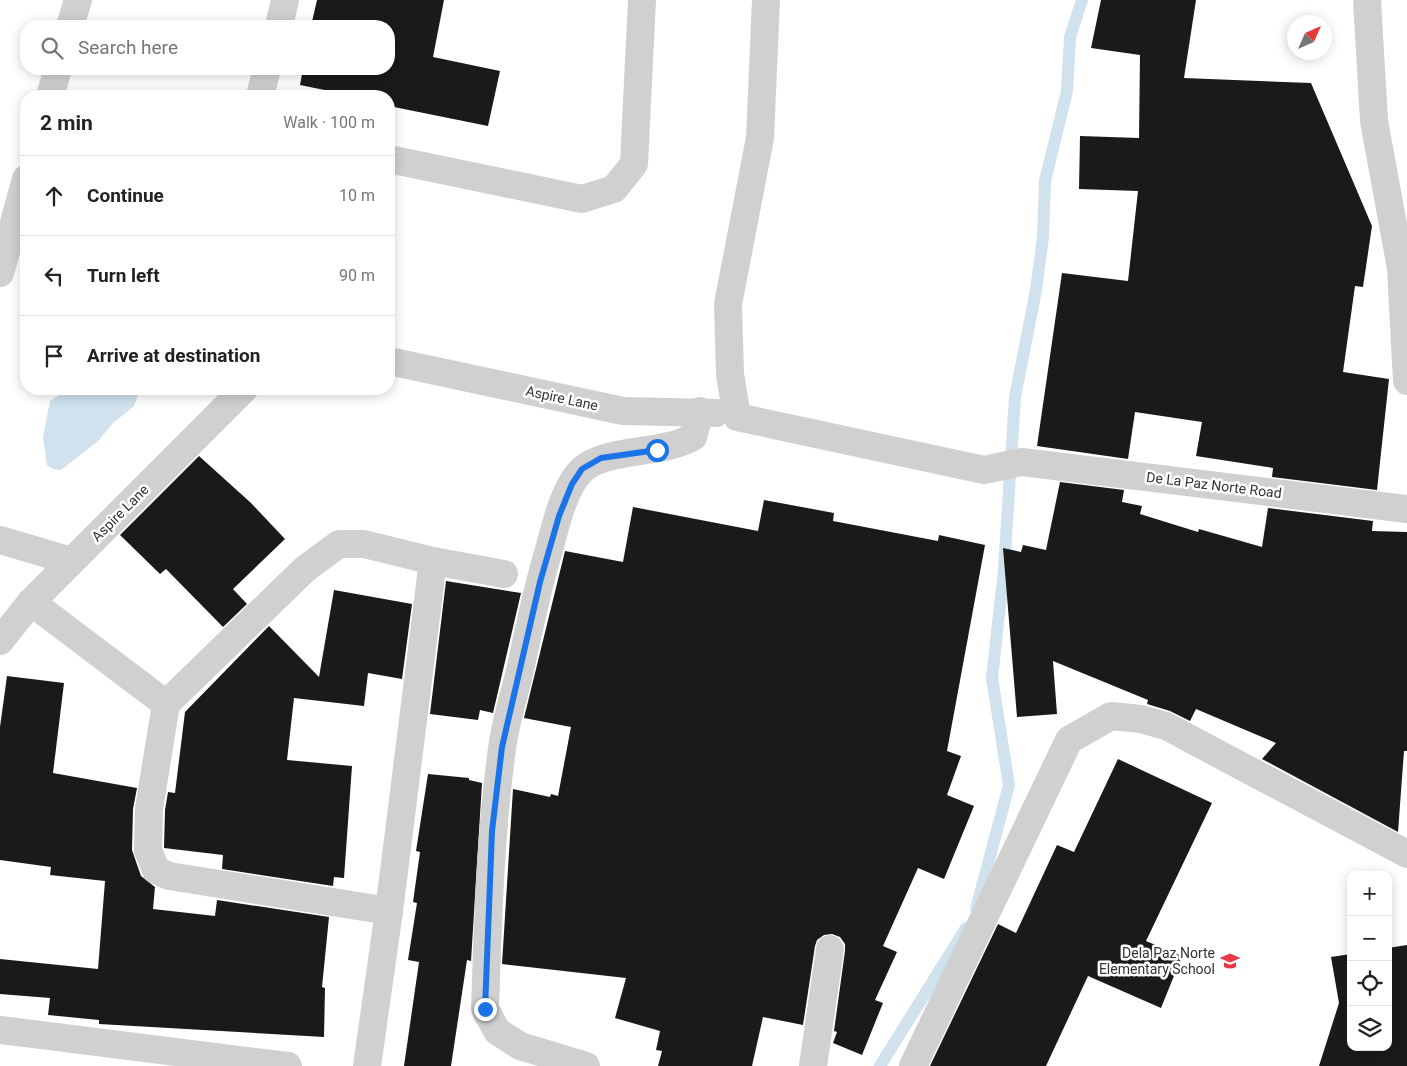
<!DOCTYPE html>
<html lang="en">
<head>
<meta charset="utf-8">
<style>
	body { margin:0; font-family:Roboto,sans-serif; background:#f2f2f2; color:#222 }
	.controls { position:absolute; right:15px; bottom:15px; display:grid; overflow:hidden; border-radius:10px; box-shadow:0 2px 12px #0003 }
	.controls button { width:45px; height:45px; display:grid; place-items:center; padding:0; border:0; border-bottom:1px solid #e0e0e0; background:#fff; color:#222; font:25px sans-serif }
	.compass { position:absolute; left:1287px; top:15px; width:45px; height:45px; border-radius:50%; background:#fff; box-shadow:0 2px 12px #0003; rotate:45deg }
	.stop { position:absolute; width:15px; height:15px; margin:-11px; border:4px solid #1a73e8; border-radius:50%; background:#fff }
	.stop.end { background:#1a73e8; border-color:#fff; box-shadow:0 1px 5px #0008 }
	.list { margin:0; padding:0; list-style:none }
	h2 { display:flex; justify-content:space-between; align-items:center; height:65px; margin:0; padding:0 20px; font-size:21px }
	h2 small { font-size:16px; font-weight:400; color:#767676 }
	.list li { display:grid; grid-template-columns:32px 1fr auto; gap:15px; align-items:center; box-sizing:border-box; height:80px; padding:0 20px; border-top:1px solid #e0e0e0 }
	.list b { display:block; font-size:19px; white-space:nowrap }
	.list em { font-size:16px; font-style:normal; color:#767676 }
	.icon { flex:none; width:28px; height:28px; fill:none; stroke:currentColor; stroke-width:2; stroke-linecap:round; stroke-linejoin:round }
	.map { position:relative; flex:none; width:1407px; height:1066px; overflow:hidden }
	.search { position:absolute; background:#fff; box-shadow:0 2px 12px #0003; left:20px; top:20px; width:375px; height:55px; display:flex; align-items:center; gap:12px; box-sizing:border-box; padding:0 18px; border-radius:20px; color:#767676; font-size:19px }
	.panel { position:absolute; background:#fff; box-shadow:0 2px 12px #0003; left:20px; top:90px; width:375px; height:305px; border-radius:20px }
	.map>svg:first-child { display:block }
	.water { fill:#cfe2ee }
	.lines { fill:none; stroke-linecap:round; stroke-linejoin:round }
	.stream { stroke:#cfe2ee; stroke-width:12 }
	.building { fill:#1a1a1a }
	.minor { stroke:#d0d0d0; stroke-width:28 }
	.tertiary { stroke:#d0d0d0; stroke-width:28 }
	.route { stroke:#1a73e8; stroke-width:6 }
	.labels { text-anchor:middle; stroke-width:5; stroke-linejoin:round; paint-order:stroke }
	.street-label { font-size:14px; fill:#333; stroke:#fff }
	.poi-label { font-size:14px; fill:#333; stroke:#fff; text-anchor:end }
</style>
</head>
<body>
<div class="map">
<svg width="1407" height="1066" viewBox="0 0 1407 1066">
	<rect width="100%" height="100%" fill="#fff"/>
	<!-- water -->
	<path class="water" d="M 63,389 L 136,389 L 138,395 L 134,406 L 113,423 L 98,441 L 61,470 L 53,469 L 47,465 L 43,437 L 50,401 L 62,393 Z"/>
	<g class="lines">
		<!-- stream -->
		<g class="stream">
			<path d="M 976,909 L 1009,785 L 992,678 L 1004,569 L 1015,397 L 1036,290 L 1043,237 L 1045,181 L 1067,91 L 1070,37 L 1082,0"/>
			<path d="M 880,1066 L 966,928"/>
		</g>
	</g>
	<!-- building -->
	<g class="building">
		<path d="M 317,0 L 444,0 L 433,57 L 500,71 L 488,126 L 389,106 L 389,96 L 354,96 L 300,85 L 303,69 L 389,69 L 389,26 L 311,26 Z"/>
		<path d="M 1101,0 L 1196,0 L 1184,78 L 1311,83 L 1372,226 L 1363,287 L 1355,286 L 1343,372 L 1389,379 L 1377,490 L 1272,477 L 1273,468 L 1196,456 L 1202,422 L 1135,412 L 1128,459 L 1037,446 L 1062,273 L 1128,281 L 1138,191 L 1079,189 L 1080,136 L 1139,138 L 1140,55 L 1091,48 Z"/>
		<path d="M 199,456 L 251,503 L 285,539 L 233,589 L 247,604 L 223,627 L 166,569 L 160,574 L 120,535 Z"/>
		<path d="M 1060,482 L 1124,490 L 1122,502 L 1142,506 L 1140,514 L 1198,532 L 1199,529 L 1262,547 L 1268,508 L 1373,521 L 1372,531 L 1407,532 L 1407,751 L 1404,751 L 1398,832 L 1262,759 L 1276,743 L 1196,709 L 1190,721 L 1170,711 L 1147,704 L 1148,700 L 1053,661 L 1057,714 L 1017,717 L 1003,548 L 1021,552 L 1023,545 L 1046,550 Z"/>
		<path d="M 764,500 L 834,513 L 833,521 L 938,541 L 939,535 L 985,545 L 947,751 L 961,756 L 947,795 L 974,806 L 944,879 L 918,868 L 883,946 L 897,952 L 875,1000 L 883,1003 L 862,1055 L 833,1043 L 837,1032 L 834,1031 L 845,951 L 845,944 L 840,937 L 832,934 L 824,935 L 817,940 L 815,946 L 803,1025 L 763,1017 L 752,1066 L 658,1066 L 662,1051 L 656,1050 L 660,1031 L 615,1018 L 626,978 L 502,964 L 513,789 L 550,797 L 551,794 L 558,796 L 571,727 L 524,718 L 565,551 L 623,562 L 633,507 L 758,531 Z"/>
		<path d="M 446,581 L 521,593 L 493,713 L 480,710 L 478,720 L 430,714 Z"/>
		<path d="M 334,590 L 412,604 L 402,679 L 368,673 L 364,706 L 294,698 L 287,760 L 352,766 L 344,878 L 334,877 L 333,886 L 222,869 L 223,855 L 164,848 L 165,810 L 168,792 L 175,793 L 185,712 L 269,626 L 319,677 Z"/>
		<path d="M 7,676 L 64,683 L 53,773 L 137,788 L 133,809 L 132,850 L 141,876 L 155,887 L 153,909 L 215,916 L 217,900 L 329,917 L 322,987 L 325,988 L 324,1037 L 99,1024 L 99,1020 L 48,1015 L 50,998 L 0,994 L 0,959 L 98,969 L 105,881 L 50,875 L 51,867 L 0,860 L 0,727 Z"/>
		<path d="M 1118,759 L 1212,803 L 1146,941 L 1182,956 L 1161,1008 L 1088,976 L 1046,1066 L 930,1066 L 998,924 L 1016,933 L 1057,845 L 1074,852 Z"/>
		<path d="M 428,774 L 469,778 L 469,780 L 482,783 L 471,961 L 467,960 L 451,1066 L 404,1066 L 419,962 L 408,960 L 417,903 L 413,902 L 420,852 L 416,851 Z"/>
		<path d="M 1407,945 L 1407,1066 L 1319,1066 L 1339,1003 L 1331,957 L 1351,954 L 1351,1047 L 1388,1047 L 1388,948 Z"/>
	</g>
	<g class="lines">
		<!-- minor -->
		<g class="minor">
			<path d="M 766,0 L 760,138 L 728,304 L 730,374 L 737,417 L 984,470 L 1022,462 L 1407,509"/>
			<path d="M 70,26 L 78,0"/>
			<path d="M 279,26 L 285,0"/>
			<path d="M 50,96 L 58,69"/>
			<path d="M 260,96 L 267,69"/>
			<path d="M 389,159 L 582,199 L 614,189 L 634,164 L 642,0"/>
			<path d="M 0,273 L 26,179"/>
			<path d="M 389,361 L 623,411 L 716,413"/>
			<path d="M 0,540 L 71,561"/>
			<path d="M 31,602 L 166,704 L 149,809 L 148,850 L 156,870 L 169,876 L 389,911"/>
			<path d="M 0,641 L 31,602 L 244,389"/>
			<path d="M 166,704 L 305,569 L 339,544 L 364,544 L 433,561 L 504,574"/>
			<path d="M 0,1030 L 288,1066"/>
			<path d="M 367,1066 L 389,911 L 433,561"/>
			<path d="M 586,1066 L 520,1046 L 497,1031 L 485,1009 C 488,922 490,835 502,749 C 505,724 513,699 519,675 C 528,634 536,593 548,553 C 555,529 563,488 582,470 C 604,448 662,455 693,437 L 700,411"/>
			<path d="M 813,1066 L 830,949"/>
			<path d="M 913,1066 L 1069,740 L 1111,716 L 1141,719 L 1166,726 L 1407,854"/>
		</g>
		<!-- tertiary -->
		<path class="tertiary" d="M 1367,0 L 1374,121 L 1401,268 L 1407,381"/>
	</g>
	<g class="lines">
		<!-- route -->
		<path class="route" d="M 485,1009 L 492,831 L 502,747 L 540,582 L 559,516 L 572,484 L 582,469 L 601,458 L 657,450"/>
	</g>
	<!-- icons -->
	<defs>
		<g id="school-bare" transform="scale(1.5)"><path d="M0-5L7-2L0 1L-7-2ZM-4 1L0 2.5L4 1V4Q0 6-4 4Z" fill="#e63946" stroke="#fff" stroke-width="2.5" paint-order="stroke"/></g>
	</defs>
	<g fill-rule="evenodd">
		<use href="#school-bare" x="1230" y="961"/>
	</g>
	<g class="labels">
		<!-- street labels -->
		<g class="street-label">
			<text transform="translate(562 398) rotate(12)" y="5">Aspire Lane</text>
			<text transform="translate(1214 485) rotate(7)" y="5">De La Paz Norte Road</text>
			<text transform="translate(120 513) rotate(-45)" y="5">Aspire Lane</text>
		</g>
		<!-- poi labels -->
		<g class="poi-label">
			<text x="1215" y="958">Dela Paz Norte<tspan x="1215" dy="16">Elementary School</tspan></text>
		</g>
	</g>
</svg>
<div class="controls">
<button>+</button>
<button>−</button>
<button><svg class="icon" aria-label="locate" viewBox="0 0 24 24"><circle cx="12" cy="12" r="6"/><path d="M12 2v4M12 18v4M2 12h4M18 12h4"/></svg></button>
<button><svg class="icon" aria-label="layers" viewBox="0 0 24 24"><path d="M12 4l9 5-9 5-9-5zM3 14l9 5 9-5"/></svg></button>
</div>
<svg class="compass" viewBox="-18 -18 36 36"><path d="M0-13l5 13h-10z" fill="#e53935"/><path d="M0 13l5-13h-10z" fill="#767676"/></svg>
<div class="stop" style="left:657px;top:450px"></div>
<div class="stop end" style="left:485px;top:1009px"></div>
<div class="search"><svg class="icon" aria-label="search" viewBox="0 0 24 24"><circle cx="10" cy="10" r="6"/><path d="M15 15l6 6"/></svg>Search here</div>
<section class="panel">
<h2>2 min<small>Walk · 100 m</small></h2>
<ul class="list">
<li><svg class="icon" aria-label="ahead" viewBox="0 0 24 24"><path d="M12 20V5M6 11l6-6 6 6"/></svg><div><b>Continue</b></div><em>10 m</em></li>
<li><svg class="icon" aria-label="left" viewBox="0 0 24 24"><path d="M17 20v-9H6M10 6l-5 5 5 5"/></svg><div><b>Turn left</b></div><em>90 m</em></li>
<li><svg class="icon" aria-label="arrive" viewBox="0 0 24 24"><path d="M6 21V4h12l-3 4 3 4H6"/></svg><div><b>Arrive at destination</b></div></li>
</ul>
</section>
</div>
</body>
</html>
